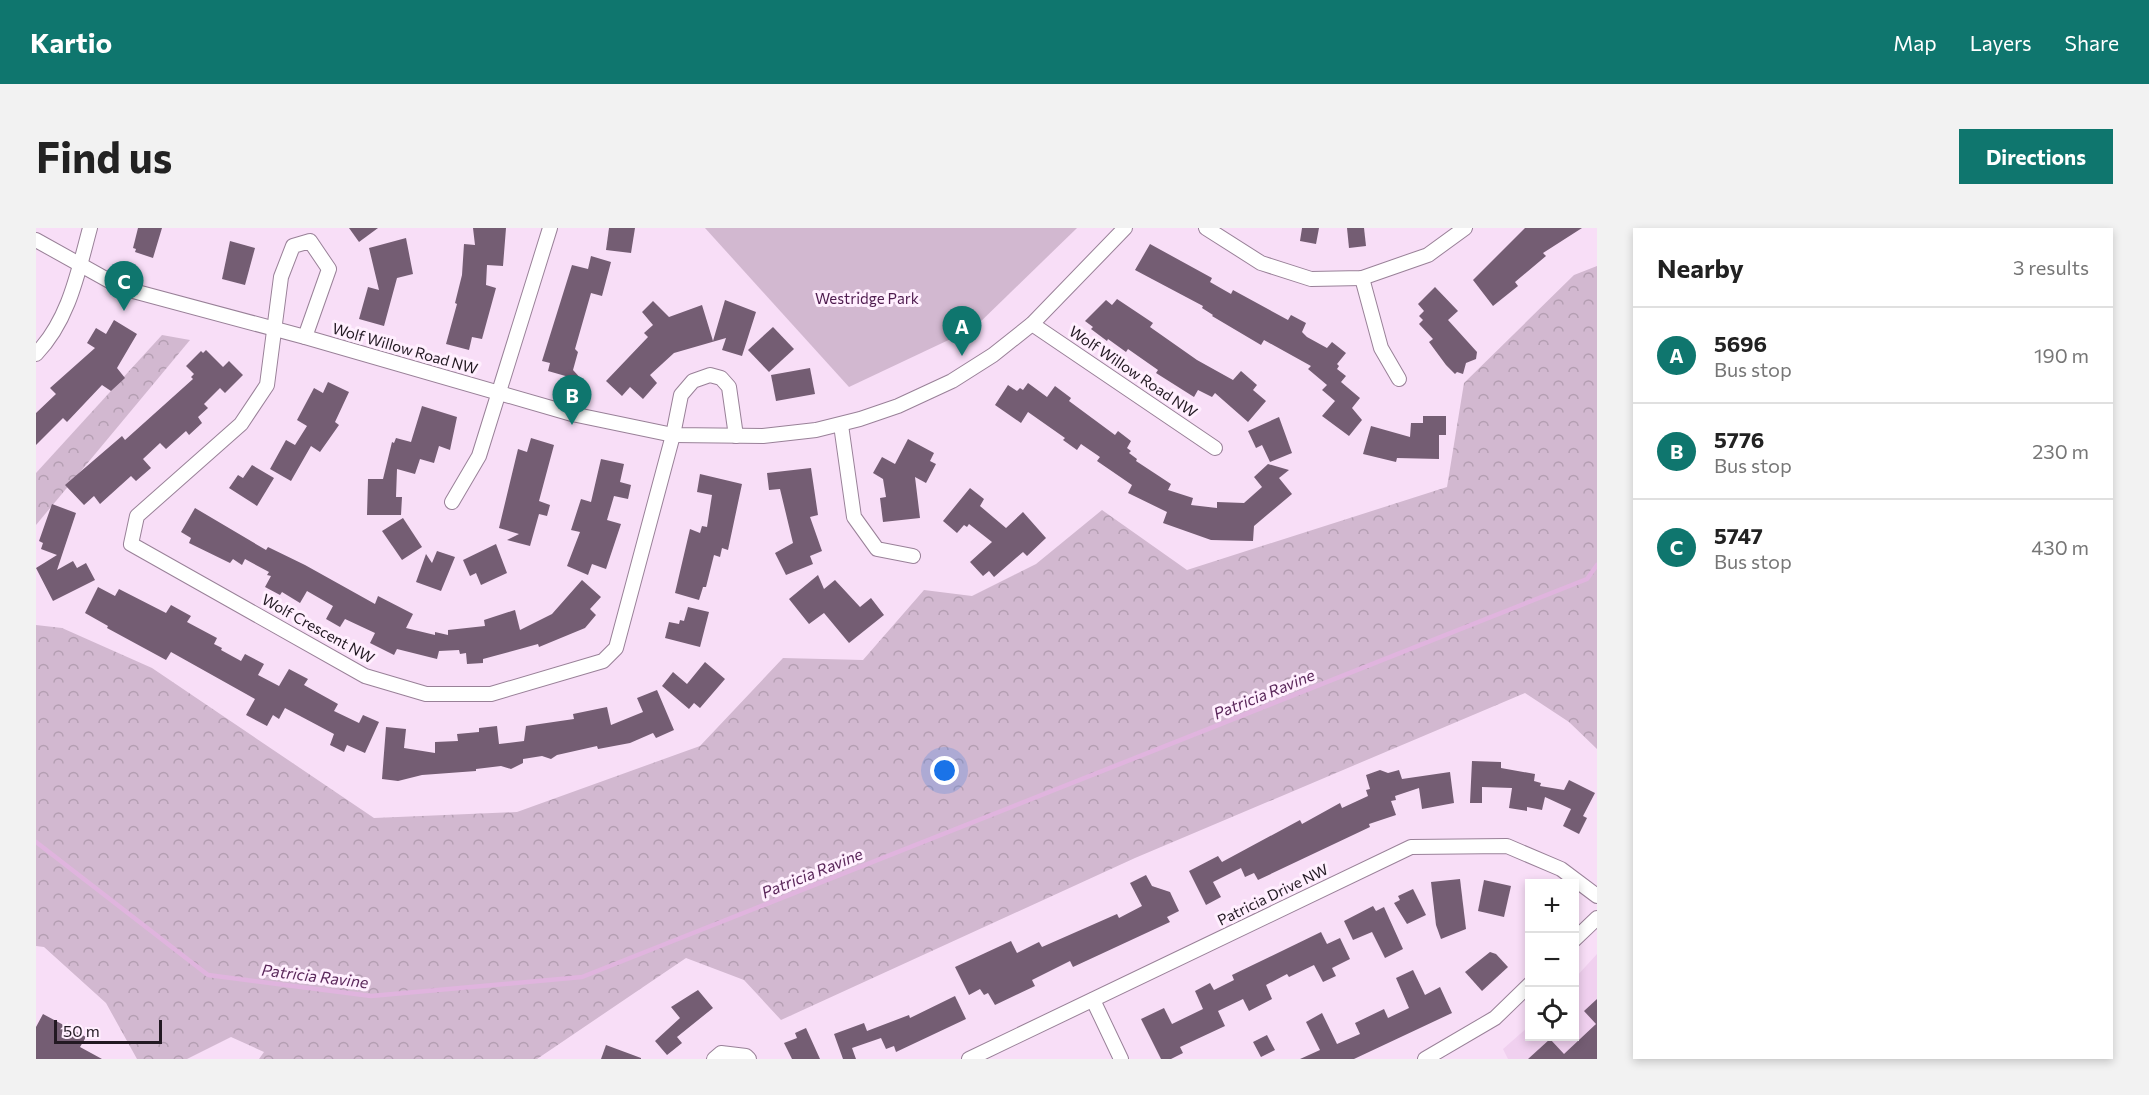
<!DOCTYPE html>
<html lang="en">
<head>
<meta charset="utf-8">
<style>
	body { margin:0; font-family:Commissioner,sans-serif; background:#f2f2f2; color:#222 }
	.controls { position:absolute; right:18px; bottom:18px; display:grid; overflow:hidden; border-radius:0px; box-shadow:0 3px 9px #0003 }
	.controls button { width:54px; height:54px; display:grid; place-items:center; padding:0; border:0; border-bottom:2px solid #e0e0e0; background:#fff; color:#222; font:30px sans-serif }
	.scale { position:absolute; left:18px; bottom:15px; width:108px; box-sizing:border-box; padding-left:6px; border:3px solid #221922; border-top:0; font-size:16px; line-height:21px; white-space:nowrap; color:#221922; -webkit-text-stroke:4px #ffeffe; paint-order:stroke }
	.you { position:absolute; left:909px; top:543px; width:21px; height:21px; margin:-15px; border:4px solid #fff; border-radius:50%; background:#1a73e8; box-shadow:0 0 0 9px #1a73e833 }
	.badge { display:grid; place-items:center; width:39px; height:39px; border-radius:50%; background:#0f766e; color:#fff; font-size:20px; font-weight:700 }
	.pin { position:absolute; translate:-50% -50px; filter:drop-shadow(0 2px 3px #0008) }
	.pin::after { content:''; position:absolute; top:32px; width:21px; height:18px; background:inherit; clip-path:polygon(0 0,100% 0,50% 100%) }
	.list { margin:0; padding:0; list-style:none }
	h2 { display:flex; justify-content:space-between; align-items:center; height:78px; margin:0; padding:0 24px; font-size:26px }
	h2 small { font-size:20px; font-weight:400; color:#767676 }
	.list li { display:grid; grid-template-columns:39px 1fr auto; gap:18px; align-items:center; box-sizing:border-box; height:96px; padding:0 24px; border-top:2px solid #e0e0e0 }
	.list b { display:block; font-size:22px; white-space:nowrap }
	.list p { margin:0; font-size:20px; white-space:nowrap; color:#767676 }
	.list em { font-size:20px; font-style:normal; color:#767676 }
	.icon { flex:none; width:33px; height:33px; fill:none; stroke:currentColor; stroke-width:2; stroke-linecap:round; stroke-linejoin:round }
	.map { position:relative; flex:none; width:1561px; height:831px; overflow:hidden; border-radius:0px }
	header { display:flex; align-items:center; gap:36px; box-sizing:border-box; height:84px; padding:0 30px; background:#0f766e; color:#fff }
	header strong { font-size:28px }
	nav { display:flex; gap:33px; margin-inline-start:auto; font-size:21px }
	.intro { display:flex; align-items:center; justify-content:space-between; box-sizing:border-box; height:144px; padding:0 36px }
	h1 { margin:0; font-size:42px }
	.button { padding:15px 27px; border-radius:0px; background:#0f766e; color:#fff; font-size:21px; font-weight:700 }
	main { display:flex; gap:36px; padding:0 36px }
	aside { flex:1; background:#fff; border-radius:0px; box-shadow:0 3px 9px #0003 }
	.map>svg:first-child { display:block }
	.built { fill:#f0d0ef }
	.forest { fill:url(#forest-crowns) }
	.green { fill:#d2b8d0 }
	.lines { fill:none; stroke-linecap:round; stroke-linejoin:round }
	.stream { stroke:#e0b4de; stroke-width:4.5 }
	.building { fill:#745d73 }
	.minor-casing { stroke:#998198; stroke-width:16 }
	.minor { stroke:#fff; stroke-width:14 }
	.labels { text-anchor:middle; stroke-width:6; stroke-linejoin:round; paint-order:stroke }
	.park-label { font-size:15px; fill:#4e1b4e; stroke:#ffeffe }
	.street-label { font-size:15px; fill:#221922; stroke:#ffeffe }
	.water-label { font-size:16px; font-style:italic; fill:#5a275a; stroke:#ffeffe }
</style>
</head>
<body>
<header>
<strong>Kartio</strong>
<nav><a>Map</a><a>Layers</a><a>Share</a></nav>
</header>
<div class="intro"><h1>Find us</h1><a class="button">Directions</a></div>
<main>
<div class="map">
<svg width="1561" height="831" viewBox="0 0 1561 831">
	<defs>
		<pattern id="forest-crowns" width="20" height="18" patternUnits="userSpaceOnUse" patternTransform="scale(1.5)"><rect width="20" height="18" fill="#d2b8d0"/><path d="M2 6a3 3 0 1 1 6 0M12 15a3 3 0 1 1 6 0" fill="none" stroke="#b49eb2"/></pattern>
	</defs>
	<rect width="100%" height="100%" fill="#f8def7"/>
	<!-- built -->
	<path class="built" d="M 1561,726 L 1561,831 L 1472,831 L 1467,821 L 1493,798 L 1494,808 L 1538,808 L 1539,750 Z"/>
	<!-- forest -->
	<g class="forest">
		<path d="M 1561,38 L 1561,521 L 1533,494 L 1489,465 L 1099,630 L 745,792 L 708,752 L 650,730 L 501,831 L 223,831 L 228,824 L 195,809 L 151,831 L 101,831 L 70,775 L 8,719 L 0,718 L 0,397 L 26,400 L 116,440 L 338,590 L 481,584 L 664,518 L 747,430 L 827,432 L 888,362 L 936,368 L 1000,336 L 1066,282 L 1151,342 L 1411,259 L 1428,155 L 1538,47 Z"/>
		<path d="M 126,107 L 154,112 L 0,297 L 0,245 Z"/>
	</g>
	<!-- green -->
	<path class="green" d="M 669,0 L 1041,0 L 938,100 L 813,159 Z"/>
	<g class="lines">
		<!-- stream -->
		<path class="stream" d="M 0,614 L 172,747 L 335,768 L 546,749 L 1551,351 L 1561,337"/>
	</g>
	<!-- building -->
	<g class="building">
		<path d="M 102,0 L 126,0 L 117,30 L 99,24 L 100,21 L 97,20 Z"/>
		<path d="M 313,0 L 342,0 L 323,14 Z"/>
		<path d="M 437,0 L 470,0 L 467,38 L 451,37 L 450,57 L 460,60 L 446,111 L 436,109 L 433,122 L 410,116 L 421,76 L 419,75 L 426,47 L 428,16 L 439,17 Z"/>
		<path d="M 573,0 L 599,0 L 595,25 L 570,22 Z"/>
		<path d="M 1266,0 L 1283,0 L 1280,16 L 1264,13 Z"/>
		<path d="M 1311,0 L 1328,0 L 1330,18 L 1313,20 Z"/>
		<path d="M 1489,0 L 1546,0 L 1507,25 L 1510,28 L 1479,54 L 1482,58 L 1457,78 L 1437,52 Z"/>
		<path d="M 370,10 L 377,46 L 361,50 L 348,98 L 323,91 L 332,59 L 343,62 L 333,20 Z"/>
		<path d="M 194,13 L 219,20 L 209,57 L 186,51 Z"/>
		<path d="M 1114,16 L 1176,50 L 1174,54 L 1195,66 L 1197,62 L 1252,92 L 1255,87 L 1270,95 L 1266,104 L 1271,109 L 1291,120 L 1296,114 L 1310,125 L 1301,136 L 1303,138 L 1301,141 L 1310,148 L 1305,154 L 1324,170 L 1316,180 L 1326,192 L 1313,208 L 1286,188 L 1299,173 L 1286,162 L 1291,157 L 1272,141 L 1275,138 L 1228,112 L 1225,117 L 1176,88 L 1177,87 L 1166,80 L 1167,78 L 1099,42 Z"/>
		<path d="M 555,28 L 575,34 L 566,68 L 555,65 L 539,121 L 542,124 L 537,142 L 547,153 L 512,143 L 514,135 L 506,133 L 536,37 L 552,41 Z"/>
		<path d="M 1399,59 L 1422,83 L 1412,92 L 1441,124 L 1440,131 L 1430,135 L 1427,146 L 1421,144 L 1419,146 L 1410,137 L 1393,114 L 1397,111 L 1383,96 L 1387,92 L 1383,88 L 1388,83 L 1382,76 Z"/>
		<path d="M 1081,71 L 1117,95 L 1114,99 L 1161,132 L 1197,152 L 1205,143 L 1221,157 L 1217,162 L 1230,173 L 1212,194 L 1179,165 L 1176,169 L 1162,162 L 1158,169 L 1120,145 L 1122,142 L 1092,121 L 1090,124 L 1072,111 L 1071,113 L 1055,101 L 1057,99 L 1049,93 L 1070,72 L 1076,77 Z"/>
		<path d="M 689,72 L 720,84 L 706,128 L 686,122 L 690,110 L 638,125 L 614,147 L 621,155 L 607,171 L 594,159 L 586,168 L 570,153 L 612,109 L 608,105 L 617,97 L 606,84 L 617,73 L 633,89 L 666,77 L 677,113 Z"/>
		<path d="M 78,92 L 101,106 L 81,140 L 89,150 L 75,163 L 66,157 L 31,194 L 27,190 L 0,217 L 0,185 L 20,166 L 14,160 L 59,120 L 51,115 L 60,100 L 70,106 Z"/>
		<path d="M 737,99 L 758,121 L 733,144 L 712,122 Z"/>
		<path d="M 170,122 L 187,139 L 193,133 L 207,147 L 189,165 L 184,160 L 168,176 L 172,180 L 162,189 L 166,195 L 153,207 L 150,203 L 130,221 L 124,215 L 107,231 L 115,240 L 100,253 L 95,248 L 64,276 L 58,268 L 48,277 L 29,257 L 86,208 L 89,212 L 157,151 L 155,149 L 158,146 L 150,138 L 165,123 L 167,125 Z"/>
		<path d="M 774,140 L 779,166 L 740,173 L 735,147 Z"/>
		<path d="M 292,154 L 313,164 L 299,194 L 303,197 L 284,224 L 275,218 L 255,253 L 234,241 L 250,212 L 259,217 L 271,198 L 261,192 L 278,160 L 287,165 Z"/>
		<path d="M 992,155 L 1011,169 L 1019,158 L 1035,170 L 1033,173 L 1079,207 L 1082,203 L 1095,213 L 1091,220 L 1095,223 L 1093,225 L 1101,231 L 1100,233 L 1135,256 L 1132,262 L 1157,270 L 1155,277 L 1181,280 L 1181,274 L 1208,275 L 1226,259 L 1218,249 L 1232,236 L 1253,242 L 1243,250 L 1256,266 L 1218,298 L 1217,313 L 1175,312 L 1127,295 L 1131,284 L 1092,265 L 1096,257 L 1061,233 L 1064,229 L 1045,216 L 1041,222 L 1027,212 L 1029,210 L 992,184 L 985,195 L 959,177 L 972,157 L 981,163 L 984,160 L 987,162 Z"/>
		<path d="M 386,178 L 421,189 L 414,222 L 403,218 L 398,235 L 384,231 L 379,246 L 361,241 L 360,269 L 366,269 L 365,287 L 331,287 L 332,251 L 347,251 L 356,214 L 358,215 L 360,210 L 375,214 Z"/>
		<path d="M 1387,188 L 1410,188 L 1410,207 L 1403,207 L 1403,231 L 1361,230 L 1360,234 L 1327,226 L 1335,198 L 1374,209 L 1375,195 L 1387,195 Z"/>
		<path d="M 1243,189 L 1256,225 L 1234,234 L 1226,217 L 1220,220 L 1212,203 Z"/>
		<path d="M 495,210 L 518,217 L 503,273 L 514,277 L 511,288 L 503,286 L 494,318 L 471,312 L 483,306 L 463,300 L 482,221 L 491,224 Z"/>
		<path d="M 872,211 L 898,225 L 894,233 L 900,236 L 890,255 L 879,249 L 884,290 L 847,294 L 844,270 L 850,269 L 847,251 L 837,245 L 846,229 L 859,236 Z"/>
		<path d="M 565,231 L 588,236 L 584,254 L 595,257 L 592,271 L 578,268 L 571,292 L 585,296 L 570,341 L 556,336 L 552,347 L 531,338 L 544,304 L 535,302 L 545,271 L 555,274 Z"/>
		<path d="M 216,237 L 238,250 L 221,278 L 193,260 L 202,247 L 207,250 Z"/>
		<path d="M 775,240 L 782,287 L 774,289 L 786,323 L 774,328 L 777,336 L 750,347 L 739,325 L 757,315 L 744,261 L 733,262 L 731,245 Z"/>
		<path d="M 664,246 L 706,256 L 692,322 L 686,320 L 684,329 L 678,327 L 670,359 L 667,359 L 663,372 L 639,365 L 654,301 L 664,305 L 666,298 L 671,299 L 676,267 L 661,264 Z"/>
		<path d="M 934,260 L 948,271 L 944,278 L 970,300 L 987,284 L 1010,310 L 991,328 L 987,324 L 958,349 L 953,343 L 947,348 L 934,334 L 956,314 L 933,296 L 931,299 L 928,297 L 921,305 L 907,293 Z"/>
		<path d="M 16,276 L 40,285 L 21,342 L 37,333 L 41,340 L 50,335 L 59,352 L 17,373 L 0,340 L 21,327 L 5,321 L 7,315 L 3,313 Z"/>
		<path d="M 159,280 L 230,322 L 232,319 L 269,337 L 339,376 L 342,368 L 377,386 L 370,400 L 399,407 L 399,404 L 412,407 L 412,402 L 449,398 L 448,392 L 479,382 L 484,402 L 516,386 L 546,352 L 565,369 L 554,381 L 560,387 L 549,400 L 503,419 L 502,416 L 447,431 L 447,435 L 431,436 L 430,425 L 424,426 L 423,422 L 403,423 L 401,431 L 361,421 L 358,427 L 334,415 L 339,405 L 309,391 L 304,399 L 290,391 L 297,378 L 271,363 L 264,375 L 246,364 L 244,367 L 229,359 L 235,348 L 231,347 L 233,344 L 209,331 L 206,337 L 197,331 L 194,335 L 153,315 L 155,310 L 145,304 Z"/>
		<path d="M 367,290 L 386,319 L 366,332 L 346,303 Z"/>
		<path d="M 460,316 L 471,345 L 445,357 L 440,345 L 434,348 L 427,332 Z"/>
		<path d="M 401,323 L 419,329 L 405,363 L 380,354 L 390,326 L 396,335 Z"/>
		<path d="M 782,347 L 788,361 L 799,352 L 824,379 L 835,370 L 848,387 L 813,415 L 788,385 L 773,396 L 753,371 Z"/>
		<path d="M 62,359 L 79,368 L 83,361 L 130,385 L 135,377 L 155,388 L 151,394 L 181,410 L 178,416 L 186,420 L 185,422 L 205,433 L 209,426 L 228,436 L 222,447 L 243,458 L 253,441 L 272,451 L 268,457 L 302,476 L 298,483 L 323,495 L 327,487 L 343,494 L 329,525 L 311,517 L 308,524 L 294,517 L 298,506 L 249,480 L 243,491 L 237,487 L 231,498 L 210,487 L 219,471 L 135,424 L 130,432 L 71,400 L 72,398 L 49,385 Z"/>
		<path d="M 652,379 L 673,384 L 664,419 L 629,410 L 633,394 L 643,396 L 644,392 L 648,393 Z"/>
		<path d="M 669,434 L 689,451 L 664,480 L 658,475 L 653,481 L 626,458 L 637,444 L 651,456 Z"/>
		<path d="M 621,462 L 638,502 L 620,510 L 617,505 L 594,515 L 562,521 L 561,518 L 521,527 L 515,531 L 506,528 L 487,531 L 487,535 L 475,541 L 465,538 L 440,541 L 440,543 L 386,547 L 362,553 L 346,551 L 350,499 L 370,501 L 368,520 L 399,525 L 399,514 L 422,513 L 421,506 L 443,504 L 443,500 L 461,498 L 463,516 L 488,513 L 490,498 L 538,491 L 537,486 L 571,479 L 575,497 L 607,484 L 601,470 Z"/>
		<path d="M 1436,533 L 1465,534 L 1465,540 L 1499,546 L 1498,553 L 1505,555 L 1504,558 L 1528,562 L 1533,552 L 1559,565 L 1547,588 L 1551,590 L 1543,606 L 1527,598 L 1535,581 L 1509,569 L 1506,582 L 1491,579 L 1491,583 L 1473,580 L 1476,560 L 1446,559 L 1446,575 L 1434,575 Z"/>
		<path d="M 1344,542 L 1352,545 L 1363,542 L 1366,551 L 1414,544 L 1418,575 L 1386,581 L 1383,560 L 1359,568 L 1360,572 L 1355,573 L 1360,587 L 1333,596 L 1334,599 L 1222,652 L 1218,645 L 1209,649 L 1205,640 L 1177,654 L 1185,669 L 1170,677 L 1153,643 L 1182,628 L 1186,634 L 1264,592 L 1266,596 L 1304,575 L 1306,580 L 1332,568 L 1330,562 L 1334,561 L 1330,547 Z"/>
		<path d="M 1110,647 L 1116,658 L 1134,664 L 1143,683 L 1131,689 L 1134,694 L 1037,739 L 1034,733 L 996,752 L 999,758 L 959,777 L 952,765 L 948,767 L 944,761 L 933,767 L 919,739 L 975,713 L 981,725 L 1003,714 L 1006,719 L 1081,686 L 1083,690 L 1106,678 L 1094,655 Z"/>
		<path d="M 1424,651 L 1430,701 L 1405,711 L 1400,697 L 1395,654 Z"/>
		<path d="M 1448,652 L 1475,658 L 1468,689 L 1442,683 Z"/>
		<path d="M 1377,661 L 1390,687 L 1371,696 L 1358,675 L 1364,672 L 1362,668 Z"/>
		<path d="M 1337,678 L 1340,683 L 1348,679 L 1367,721 L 1349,730 L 1336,704 L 1317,712 L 1308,693 Z"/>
		<path d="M 1285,704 L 1291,716 L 1304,710 L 1314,731 L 1296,740 L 1300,748 L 1287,754 L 1278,737 L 1253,749 L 1251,746 L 1230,757 L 1236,771 L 1213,783 L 1207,771 L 1182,783 L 1189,798 L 1144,819 L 1147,825 L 1135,831 L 1125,831 L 1105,791 L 1128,780 L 1136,796 L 1167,781 L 1159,763 L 1174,755 L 1178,762 L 1198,752 L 1196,747 Z"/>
		<path d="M 1454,724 L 1460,726 L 1472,739 L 1446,763 L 1429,744 Z"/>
		<path d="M 1377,742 L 1389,767 L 1404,759 L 1416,785 L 1318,831 L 1264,831 L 1284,822 L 1270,794 L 1286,785 L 1301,816 L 1324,806 L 1319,795 L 1348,781 L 1352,790 L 1373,780 L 1360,750 Z"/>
		<path d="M 662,762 L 677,780 L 641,809 L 646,815 L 631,827 L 619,813 L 644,790 L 635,779 Z"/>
		<path d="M 919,768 L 930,791 L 860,824 L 858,818 L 850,821 L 845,810 L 816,820 L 820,831 L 807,831 L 798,806 L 828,795 L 831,803 L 873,787 L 874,790 Z"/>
		<path d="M 1561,771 L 1561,831 L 1492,831 L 1514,811 L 1528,826 L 1560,796 L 1548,783 Z"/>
		<path d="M 7,786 L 50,809 L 44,819 L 66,831 L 0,831 L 0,799 Z"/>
		<path d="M 770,800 L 784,831 L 756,831 L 748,815 L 761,810 L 759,805 Z"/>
		<path d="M 1231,807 L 1239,822 L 1225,829 L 1217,814 Z"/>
		<path d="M 570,817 L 605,830 L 605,831 L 565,831 Z"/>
	</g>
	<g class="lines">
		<!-- minor casing -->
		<g class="minor-casing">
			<g id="minor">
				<path d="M 1170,0 L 1225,35 L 1275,51 L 1326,50 L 1392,27 L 1429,0"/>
				<path d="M 0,12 L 86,60 L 269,109 L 536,186 L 637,207 L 727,208 L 780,202 L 824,191 L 862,178 L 916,153 L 957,127 L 996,96 L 1089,0"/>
				<path d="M 1326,50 L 1345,120 L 1363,151"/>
				<path d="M 996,96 L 1179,220"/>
				<path d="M 269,109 L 293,41 L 274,13 L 257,18 L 245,49 L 231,157 L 205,196 L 101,288 L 95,316 L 329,448 L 390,466 L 455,466 L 567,433 L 580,420 L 637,207 L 645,167 L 657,153 L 674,147 L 685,150 L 693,159 L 700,208"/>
				<path d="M 0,126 C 33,92 42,44 54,0"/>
				<path d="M 805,197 L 818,289 L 841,321 L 877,328"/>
				<path d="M 416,274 L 443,228 L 514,0"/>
				<path d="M 1538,712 L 1561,690"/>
				<path d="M 1057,772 L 1085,831"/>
				<path d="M 678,831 L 685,825 L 710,828 L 713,831"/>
				<path d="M 933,831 L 1375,619 L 1471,618 L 1525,641 L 1561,668"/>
				<path d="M 1389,831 L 1459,790 L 1494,756"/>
			</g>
		</g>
		<!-- minor -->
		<use href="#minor" class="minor"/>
	</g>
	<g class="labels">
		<!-- park labels -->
		<g class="park-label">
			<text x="831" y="76">Westridge Park</text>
		</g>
		<!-- street labels -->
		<g class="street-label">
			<text transform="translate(369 121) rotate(16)" y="5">Wolf Willow Road NW</text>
			<text transform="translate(1097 144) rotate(34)" y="5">Wolf Willow Road NW</text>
			<text transform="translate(282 401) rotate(29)" y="5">Wolf Crescent NW</text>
			<text transform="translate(1237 667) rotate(-26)" y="5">Patricia Drive NW</text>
		</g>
		<!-- water labels -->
		<g class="water-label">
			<text transform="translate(1228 466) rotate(-22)" y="6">Patricia Ravine</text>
			<text transform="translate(776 645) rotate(-22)" y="6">Patricia Ravine</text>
			<text transform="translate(279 748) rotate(7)" y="6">Patricia Ravine</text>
		</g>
	</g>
</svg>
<div class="controls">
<button>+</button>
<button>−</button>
<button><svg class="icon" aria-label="locate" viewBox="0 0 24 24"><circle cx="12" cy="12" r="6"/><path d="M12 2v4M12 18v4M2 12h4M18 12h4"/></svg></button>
</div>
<div class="scale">50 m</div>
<div class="you"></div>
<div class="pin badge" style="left:926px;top:128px">A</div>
<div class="pin badge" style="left:536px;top:197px">B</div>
<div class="pin badge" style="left:88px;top:83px">C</div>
</div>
<aside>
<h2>Nearby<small>3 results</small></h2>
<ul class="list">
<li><span class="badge">A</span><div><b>5696</b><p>Bus stop</p></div><em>190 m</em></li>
<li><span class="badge">B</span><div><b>5776</b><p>Bus stop</p></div><em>230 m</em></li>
<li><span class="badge">C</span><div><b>5747</b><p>Bus stop</p></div><em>430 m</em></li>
</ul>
</aside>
</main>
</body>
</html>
